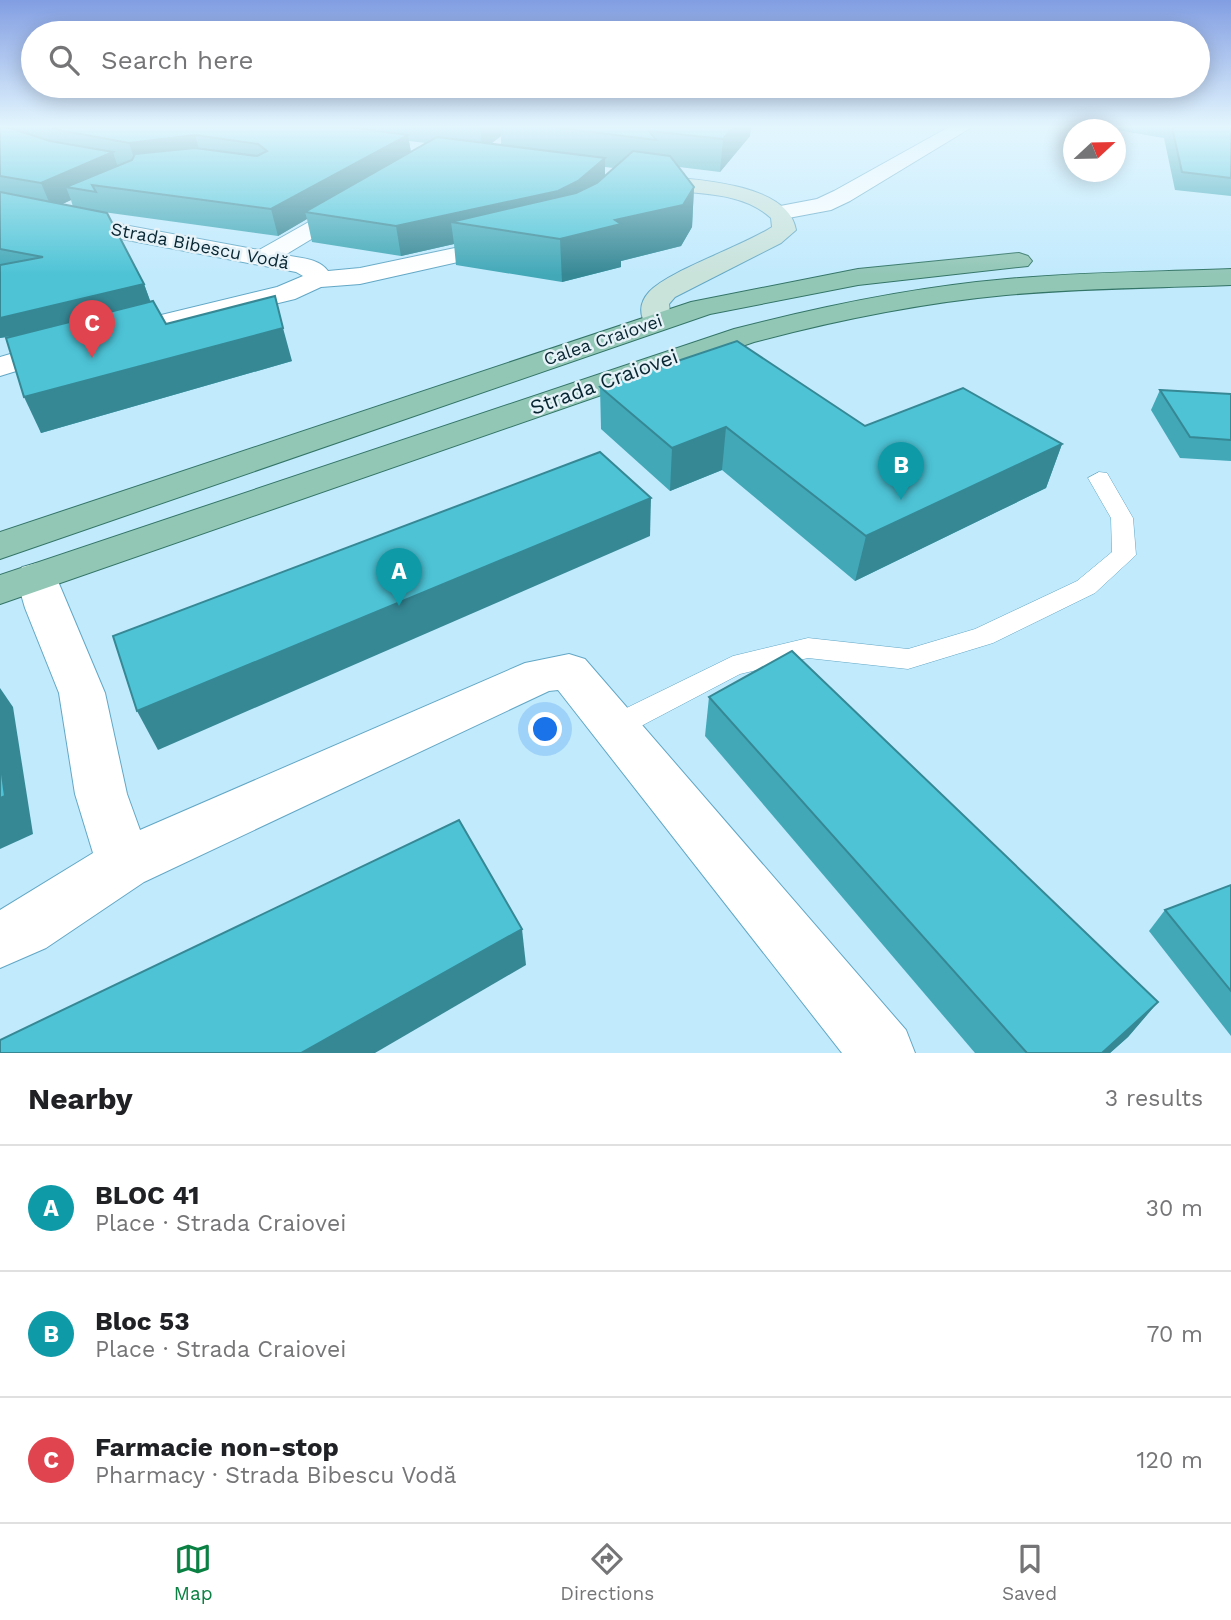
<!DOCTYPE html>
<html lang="en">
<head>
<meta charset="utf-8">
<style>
	body { margin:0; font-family:"Work Sans",sans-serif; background:#f2f2f2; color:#202124 }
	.compass { position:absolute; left:1063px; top:119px; width:63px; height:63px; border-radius:50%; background:#fff; box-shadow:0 4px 18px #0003; rotate:68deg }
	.you { position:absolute; left:546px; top:730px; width:24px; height:24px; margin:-18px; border:5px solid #fff; border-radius:50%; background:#1a73e8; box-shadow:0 0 0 10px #1a73e833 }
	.badge { display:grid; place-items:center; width:46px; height:46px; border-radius:50%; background:#0b8043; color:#fff; font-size:23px; font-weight:700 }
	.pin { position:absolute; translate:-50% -58px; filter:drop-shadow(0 2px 4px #0008) }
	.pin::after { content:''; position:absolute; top:37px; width:24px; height:21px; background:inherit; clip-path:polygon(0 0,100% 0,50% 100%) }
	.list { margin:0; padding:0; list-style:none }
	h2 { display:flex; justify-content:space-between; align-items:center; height:91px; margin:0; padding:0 28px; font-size:30px }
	h2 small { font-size:23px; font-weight:400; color:#757577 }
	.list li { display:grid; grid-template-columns:46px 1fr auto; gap:21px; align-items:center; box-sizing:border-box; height:126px; padding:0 28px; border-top:2px solid #e0e0e0 }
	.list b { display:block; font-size:26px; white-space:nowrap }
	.list p { margin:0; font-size:23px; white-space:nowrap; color:#757577 }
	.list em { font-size:23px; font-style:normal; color:#757577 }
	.icon { flex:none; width:38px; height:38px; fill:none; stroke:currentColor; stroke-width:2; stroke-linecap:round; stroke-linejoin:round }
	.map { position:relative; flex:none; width:1231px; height:1053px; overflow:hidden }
	.search { position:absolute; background:#fff; box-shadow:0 4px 18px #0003; left:21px; right:21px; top:21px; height:77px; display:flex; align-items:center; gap:18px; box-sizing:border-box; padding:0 24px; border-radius:38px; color:#757577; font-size:26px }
	.sheet { height:469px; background:#fff }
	nav { display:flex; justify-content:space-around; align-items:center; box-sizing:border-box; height:98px; border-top:2px solid #e0e0e0; background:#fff; font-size:19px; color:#757577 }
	nav a { display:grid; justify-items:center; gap:4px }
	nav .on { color:#0b8043 }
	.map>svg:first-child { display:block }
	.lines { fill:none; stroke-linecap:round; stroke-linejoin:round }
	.lane-casing { stroke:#62a7c5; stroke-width:1 }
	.street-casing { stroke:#62a7c5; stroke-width:2 }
	.secondary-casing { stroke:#62a7c5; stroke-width:2 }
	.primary-casing { stroke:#337567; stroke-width:2 }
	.lane { fill:#fff; fill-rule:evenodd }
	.street { fill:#fff; fill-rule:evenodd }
	.secondary { fill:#c9e2da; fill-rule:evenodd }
	.primary { fill:#92c6b5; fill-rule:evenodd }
	.wall { fill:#42a8b7; fill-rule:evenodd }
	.shaded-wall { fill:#368895 }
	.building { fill:#4dc3d5; stroke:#368895; stroke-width:2 }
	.labels { text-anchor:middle; stroke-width:5; stroke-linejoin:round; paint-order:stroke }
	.far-street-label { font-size:18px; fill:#082632; stroke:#e5f2f8 }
	.street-label { font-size:21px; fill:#082632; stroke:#e5f2f8 }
</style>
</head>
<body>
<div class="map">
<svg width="1231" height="1053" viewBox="0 0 1231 1053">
	<rect width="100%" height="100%" fill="#c1eafd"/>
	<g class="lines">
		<!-- lane casing -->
		<g class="lane-casing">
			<path id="lane" d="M 1099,472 L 1107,473 L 1133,518 L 1136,555 L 1095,593 L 993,643 L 908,669 L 808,658 L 740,674 L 624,735 L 614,739 L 604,735 L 600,727 L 604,719 L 733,656 L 808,638 L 908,649 L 975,629 L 1077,581 L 1112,552 L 1111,518 L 1088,478 Z"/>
		</g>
		<!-- street casing -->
		<g class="street-casing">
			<g id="street">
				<path d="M 949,127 L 972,127 L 850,201 L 831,210 L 783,219 L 772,212 L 775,207 L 817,199 L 834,191 Z"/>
				<path d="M 355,196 L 363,198 L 366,203 L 363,208 L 285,255 C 299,258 319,258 328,271 L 360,268 L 507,237 L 516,239 L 519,244 L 516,249 L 360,284 L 321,287 L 295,299 L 78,352 L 0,376 L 0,357 L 58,340 L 277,287 L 303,276 L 296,272 L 0,216 L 0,202 L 259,250 Z"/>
				<path d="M 37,563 L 52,567 L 105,693 L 127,794 L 140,830 L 525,663 L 569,654 L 585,659 L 906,1030 L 915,1053 L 842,1053 L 558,690 L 549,691 L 144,882 L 46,948 L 0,968 L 0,910 L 93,853 L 75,794 L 59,693 L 25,608 L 16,577 L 22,567 Z"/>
			</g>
		</g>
		<!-- secondary casing -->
		<g class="secondary-casing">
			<path id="secondary" d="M 643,175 C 684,179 788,180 796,230 L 781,243 L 675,297 L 669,304 L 671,321 L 667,327 L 657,329 L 647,327 C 639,315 639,303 649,292 C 668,271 743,246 772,227 L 771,218 C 736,186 679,196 635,186 L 632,181 Z"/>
		</g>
		<!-- primary casing -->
		<g class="primary-casing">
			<g id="primary">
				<path d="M 1019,253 L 1028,256 L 1032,261 L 1028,266 L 858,285 L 710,314 L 0,559 L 0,532 L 691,302 L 858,269 Z"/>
				<path d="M 1231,269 L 1231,285 C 1156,288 1081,288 1006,295 C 921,303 837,320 754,342 L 0,604 L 0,575 L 734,329 C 823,306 914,287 1007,279 C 1081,272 1156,272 1231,269 Z"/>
			</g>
		</g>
		<!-- lane -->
		<use href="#lane" class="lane"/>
		<!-- street -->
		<use href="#street" class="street"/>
		<!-- secondary -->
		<use href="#secondary" class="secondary"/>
		<!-- primary -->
		<use href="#primary" class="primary"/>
	</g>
	<!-- wall -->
	<g class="wall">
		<path d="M 0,127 L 751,127 L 750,136 L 720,172 L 679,167 L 694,187 L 692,227 L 681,246 L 621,261 L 621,267 L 562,282 L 456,265 L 454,244 L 401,256 L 312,242 L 307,219 L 278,236 L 103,212 L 144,284 L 150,301 L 166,324 L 292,361 L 41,433 L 9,337 L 0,338 ZM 501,136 L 501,145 L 491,144 ZM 409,141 L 426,143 L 411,152 ZM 605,167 L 614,168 L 605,176 ZM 71,200 L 73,207 L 62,204 Z"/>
		<path d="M 1098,127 L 1231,127 L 1231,196 L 1175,190 L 1164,138 Z"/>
		<path d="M 600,387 L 865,426 L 1062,444 L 1046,488 L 855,581 L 722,470 L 670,491 L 601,429 Z"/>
		<path d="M 1160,390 L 1231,394 L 1231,461 L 1180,458 L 1151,410 Z"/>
		<path d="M 709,697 L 1158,1002 L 1128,1037 L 1110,1053 L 975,1053 L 705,736 Z"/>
		<path d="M 1231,885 L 1231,1036 L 1149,931 L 1165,910 Z"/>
	</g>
	<!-- shaded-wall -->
	<g class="shaded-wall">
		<path d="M 480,127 L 500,127 L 501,136 L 482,150 Z"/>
		<path d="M 733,127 L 751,127 L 750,136 L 720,172 L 723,139 Z"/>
		<path d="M 195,135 L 202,159 L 137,167 L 129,143 Z"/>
		<path d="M 408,135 L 412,159 L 305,212 L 307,219 L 278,236 L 271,209 Z"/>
		<path d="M 113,152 L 121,177 L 92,185 L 66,187 L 71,200 L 52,209 L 41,183 Z"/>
		<path d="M 605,158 L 605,185 L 578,209 L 451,222 L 454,244 L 401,256 L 396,226 Z"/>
		<path d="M 694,187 L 692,227 L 681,246 L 621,261 L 621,267 L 562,282 L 560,239 L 615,220 Z"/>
		<path d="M 144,284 L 155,314 L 15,350 L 9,336 L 0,338 L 0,313 Z"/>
		<path d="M 283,328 L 292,361 L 41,433 L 24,397 Z"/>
		<path d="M 726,427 L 722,470 L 670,491 L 672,448 Z"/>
		<path d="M 1062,444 L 1046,488 L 855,581 L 866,536 Z"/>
		<path d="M 651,498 L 650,536 L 158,750 L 137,711 Z"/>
		<path d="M 0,688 L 13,707 L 33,834 L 0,849 Z"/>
		<path d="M 522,929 L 526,965 L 375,1053 L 301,1053 Z"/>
		<path d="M 1158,1002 L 1128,1037 L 1110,1053 L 1102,1053 Z"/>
	</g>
	<!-- building -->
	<g class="building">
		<path d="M 0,127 L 7,127 L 50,141 L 113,152 L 41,183 L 0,176 Z"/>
		<path d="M 51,127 L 350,127 L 408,135 L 271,209 L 92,185 L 96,192 L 66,187 L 132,160 L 135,154 L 195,148 L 257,156 L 267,151 L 258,144 L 195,135 L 129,143 L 59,130 Z"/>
		<path d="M 551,127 L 733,127 L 723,139 L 649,131 L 656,140 Z"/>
		<path d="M 1172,127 L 1231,127 L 1231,178 L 1182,172 Z"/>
		<path d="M 437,137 L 605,158 L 578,181 L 558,191 L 396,226 L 305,212 Z"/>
		<path d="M 633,151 L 670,156 L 694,187 L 683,205 L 615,220 L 621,224 L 560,239 L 451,222 L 576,193 L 597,183 Z"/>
		<path d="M 0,192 L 107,213 L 144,284 L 0,318 L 0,265 L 43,257 L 0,249 Z"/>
		<path d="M 275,296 L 283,328 L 24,397 L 6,338 L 153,301 L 166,324 Z"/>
		<path d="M 737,341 L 865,426 L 963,388 L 1062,444 L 866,536 L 726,427 L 672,448 L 600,387 Z"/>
		<path d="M 1160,390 L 1231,394 L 1231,440 L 1190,437 Z"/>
		<path d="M 600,452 L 651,498 L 137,711 L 113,636 Z"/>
		<path d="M 792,651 L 1158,1002 L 1102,1053 L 1027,1053 L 709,697 Z"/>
		<path d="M 0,760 L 5,796 L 0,798 Z"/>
		<path d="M 459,820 L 522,929 L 301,1053 L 0,1053 L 0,1040 Z"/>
		<path d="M 1231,885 L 1231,991 L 1165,910 Z"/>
	</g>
	<!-- sky -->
	<linearGradient id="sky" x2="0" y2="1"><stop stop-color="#829ee2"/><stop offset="0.46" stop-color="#e3f6fe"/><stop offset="1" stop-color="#e3f6fe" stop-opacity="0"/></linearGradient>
	<rect width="1231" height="275" fill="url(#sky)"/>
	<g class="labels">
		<!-- far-street labels -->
		<g class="far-street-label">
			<text transform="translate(200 246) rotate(11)" y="6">Strada Bibescu Vodă</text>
			<text transform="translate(603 340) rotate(-19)" y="6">Calea Craiovei</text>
		</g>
		<!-- street labels -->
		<g class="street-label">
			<text transform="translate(604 382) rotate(-20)" y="7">Strada Craiovei</text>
		</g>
	</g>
</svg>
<svg class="compass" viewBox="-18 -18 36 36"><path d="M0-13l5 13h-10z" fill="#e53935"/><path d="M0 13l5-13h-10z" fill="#757577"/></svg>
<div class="you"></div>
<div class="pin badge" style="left:399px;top:606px;background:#0f9aa8">A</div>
<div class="pin badge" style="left:901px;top:500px;background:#0f9aa8">B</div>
<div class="pin badge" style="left:92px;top:358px;background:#e0444e">C</div>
<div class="search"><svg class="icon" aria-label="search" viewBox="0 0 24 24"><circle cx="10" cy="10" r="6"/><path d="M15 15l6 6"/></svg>Search here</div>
</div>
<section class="sheet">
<h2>Nearby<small>3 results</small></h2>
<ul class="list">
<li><span class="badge" style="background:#0f9aa8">A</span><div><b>BLOC 41</b><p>Place · Strada Craiovei</p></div><em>30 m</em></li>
<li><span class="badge" style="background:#0f9aa8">B</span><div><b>Bloc 53</b><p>Place · Strada Craiovei</p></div><em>70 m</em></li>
<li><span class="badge" style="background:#e0444e">C</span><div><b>Farmacie non-stop</b><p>Pharmacy · Strada Bibescu Vodă</p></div><em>120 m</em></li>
</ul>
</section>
<nav>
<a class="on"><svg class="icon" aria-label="map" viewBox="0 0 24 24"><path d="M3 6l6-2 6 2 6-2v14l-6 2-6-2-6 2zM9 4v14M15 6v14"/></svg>Map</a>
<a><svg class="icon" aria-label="directions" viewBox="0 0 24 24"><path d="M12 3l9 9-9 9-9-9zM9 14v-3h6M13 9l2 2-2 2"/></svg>Directions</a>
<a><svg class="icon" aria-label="saved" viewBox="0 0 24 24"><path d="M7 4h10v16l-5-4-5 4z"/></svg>Saved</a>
</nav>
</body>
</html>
